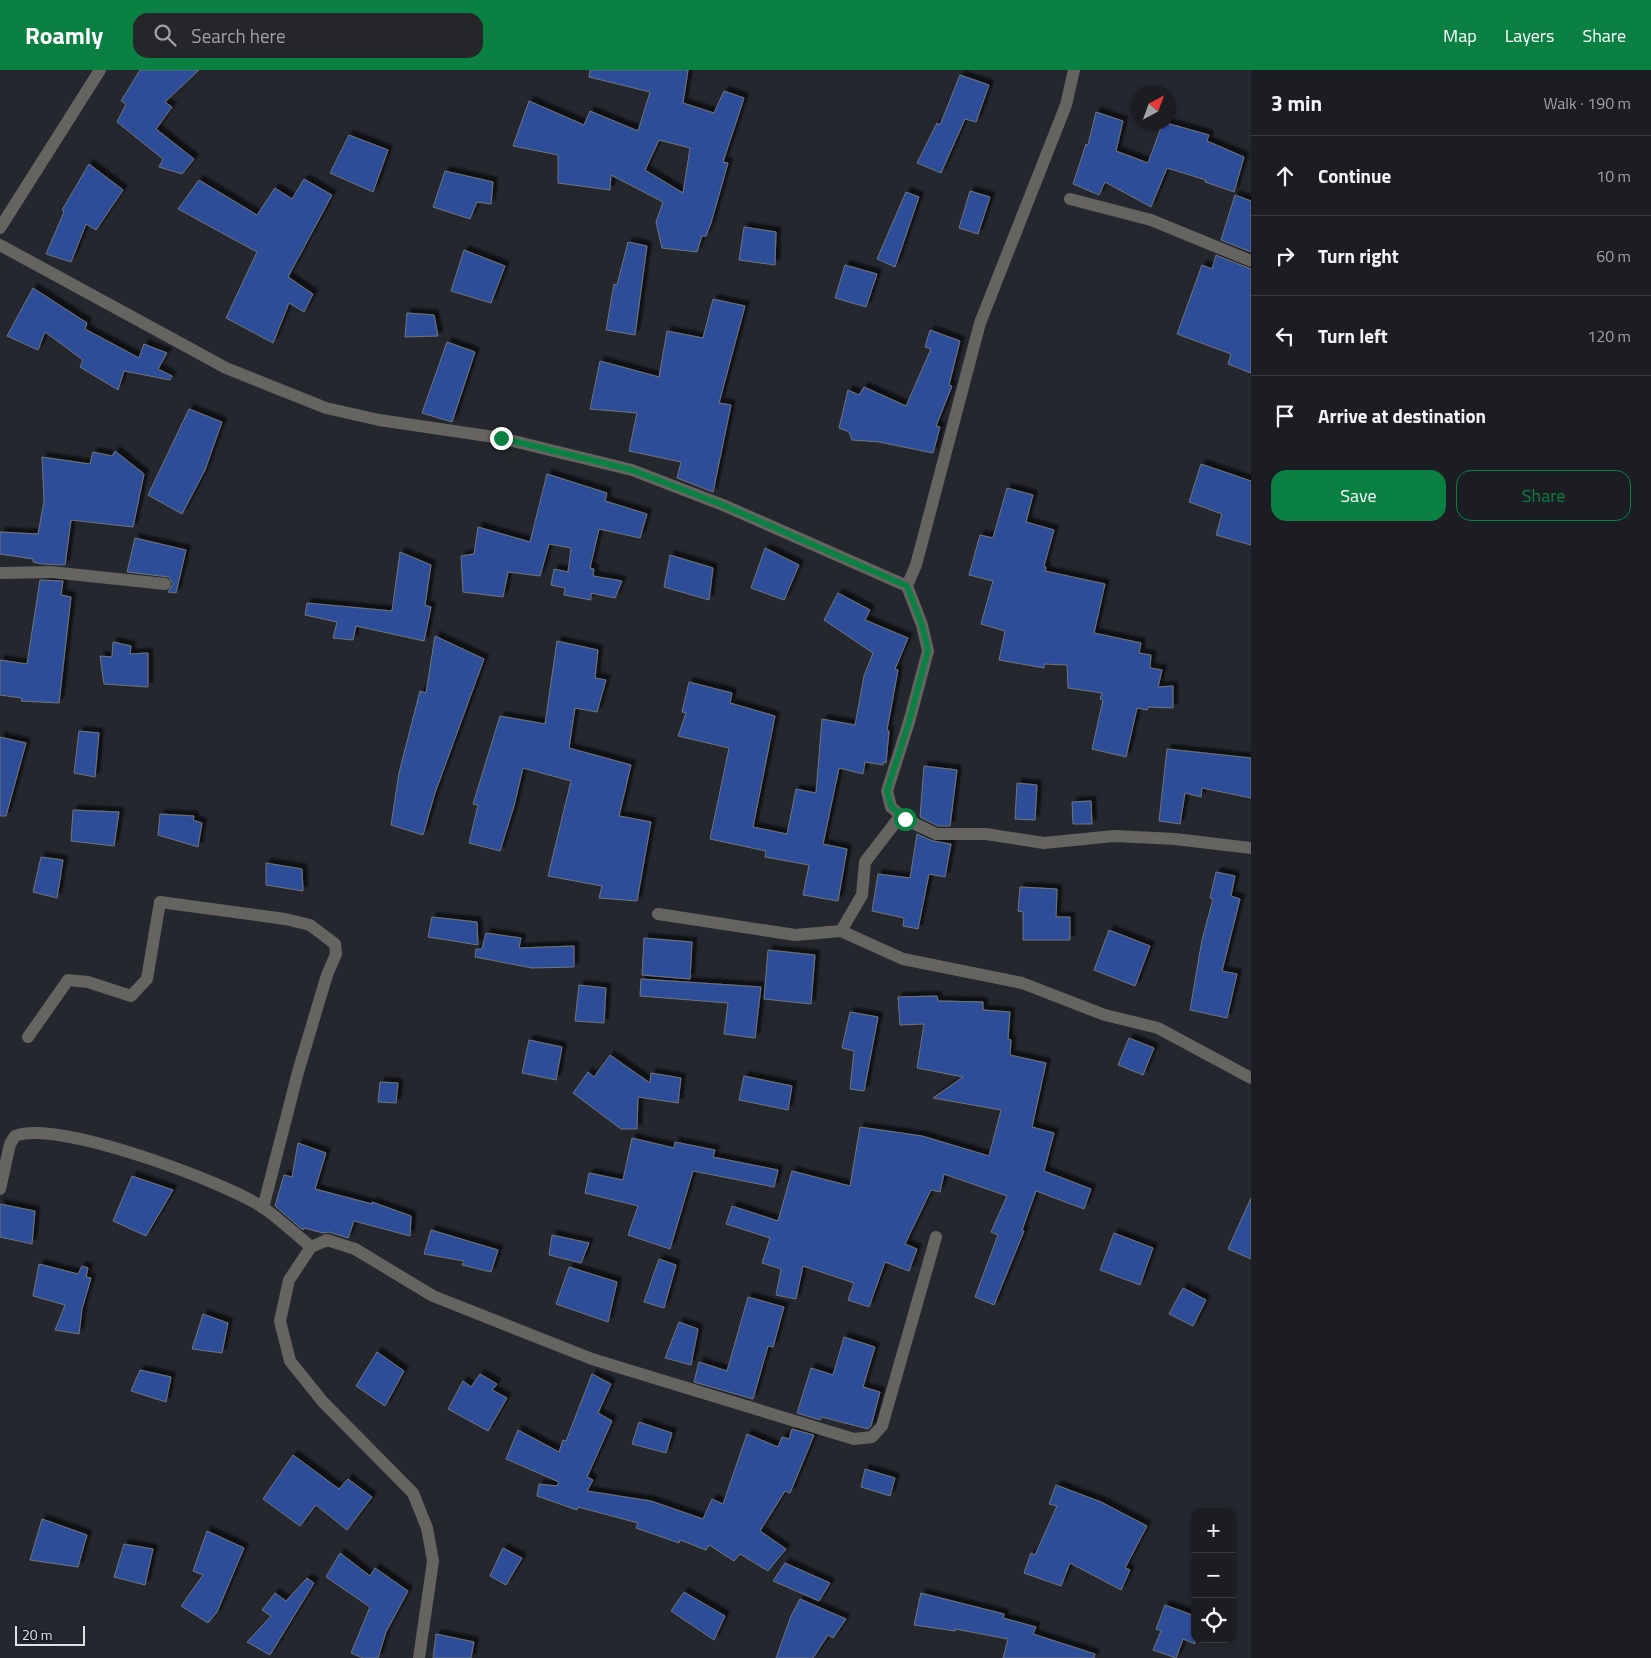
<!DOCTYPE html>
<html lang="en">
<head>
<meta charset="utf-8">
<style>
	body { margin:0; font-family:"Titillium Web",sans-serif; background:#24262a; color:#f1f3f6 }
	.controls { position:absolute; right:15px; bottom:15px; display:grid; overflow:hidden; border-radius:10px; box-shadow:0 1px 4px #0004 }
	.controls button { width:45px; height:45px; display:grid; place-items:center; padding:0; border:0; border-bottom:1px solid #393b40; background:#1b1d22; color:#f1f3f6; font:25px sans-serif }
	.compass { position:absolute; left:1131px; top:15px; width:45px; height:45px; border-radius:50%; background:#1b1d22; box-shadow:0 1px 4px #0004; rotate:41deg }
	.scale { position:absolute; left:15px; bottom:12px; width:70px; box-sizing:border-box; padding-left:5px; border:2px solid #dee1e5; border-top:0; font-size:14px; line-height:18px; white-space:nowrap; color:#dee1e5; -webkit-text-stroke:4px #1a1e25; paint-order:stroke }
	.stop { position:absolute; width:15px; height:15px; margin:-11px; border:4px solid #0b8043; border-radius:50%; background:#fff }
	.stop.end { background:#0b8043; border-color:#fff; box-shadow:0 1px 5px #0008 }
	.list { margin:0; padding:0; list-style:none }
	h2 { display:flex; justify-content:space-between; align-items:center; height:65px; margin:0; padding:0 20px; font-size:21px }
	h2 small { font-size:16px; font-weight:400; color:#a0a2a5 }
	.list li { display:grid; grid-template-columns:32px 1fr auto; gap:15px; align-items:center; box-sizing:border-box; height:80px; padding:0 20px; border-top:1px solid #393b40 }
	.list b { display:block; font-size:19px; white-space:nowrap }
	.list em { font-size:16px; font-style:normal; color:#a0a2a5 }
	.actions { display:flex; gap:10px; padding:15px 20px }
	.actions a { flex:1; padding:11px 0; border:1px solid #0b8043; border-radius:15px; text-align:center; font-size:18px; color:#0b8043 }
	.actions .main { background:#0b8043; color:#fff }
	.icon { flex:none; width:28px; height:28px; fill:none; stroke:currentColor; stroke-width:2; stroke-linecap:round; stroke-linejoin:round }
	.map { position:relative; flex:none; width:1251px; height:1588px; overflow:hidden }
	header { display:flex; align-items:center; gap:30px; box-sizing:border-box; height:70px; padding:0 25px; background:#0b8043; color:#fff }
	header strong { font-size:24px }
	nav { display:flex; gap:28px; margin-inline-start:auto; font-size:18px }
	.search { width:350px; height:45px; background:#24262a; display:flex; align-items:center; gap:12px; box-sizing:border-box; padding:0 18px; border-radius:15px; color:#a0a2a5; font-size:19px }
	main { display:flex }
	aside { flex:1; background:#1b1d22 }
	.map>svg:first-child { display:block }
	.building { fill:#2d4e99; stroke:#70757d; fill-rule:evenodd; filter:url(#shadow) }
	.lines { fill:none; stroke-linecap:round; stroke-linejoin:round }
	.minor { stroke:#666460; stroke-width:12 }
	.tertiary { stroke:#666460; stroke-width:12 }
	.route { stroke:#0b8043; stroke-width:6 }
</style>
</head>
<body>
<header>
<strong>Roamly</strong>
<div class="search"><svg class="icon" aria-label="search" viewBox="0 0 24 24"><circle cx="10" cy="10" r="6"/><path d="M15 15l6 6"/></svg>Search here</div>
<nav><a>Map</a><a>Layers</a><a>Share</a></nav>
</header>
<main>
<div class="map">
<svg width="1251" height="1588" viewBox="0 0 1251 1588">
	<defs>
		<filter id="shadow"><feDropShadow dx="4.5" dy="-4.5" stdDeviation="1" flood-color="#0009"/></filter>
	</defs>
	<rect width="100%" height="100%" fill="#24272e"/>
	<!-- building -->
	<g class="building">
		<path d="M 140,0 L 199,0 L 165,32 L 172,37 L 156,59 L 194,89 L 182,104 L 159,97 L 163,89 L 117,52 L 126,34 L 121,31 Z"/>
		<path d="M 590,0 L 688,0 L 683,33 L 714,43 L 724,21 L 744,28 L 723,92 L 728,93 L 711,153 L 706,166 L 702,166 L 697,182 L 662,178 L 656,152 L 663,132 L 611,105 L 610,120 L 558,113 L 558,85 L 513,76 L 529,31 L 584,55 L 590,41 L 638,61 L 650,22 L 589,7 ZM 659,70 L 690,78 L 683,123 L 645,100 Z"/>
		<path d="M 960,5 L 989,15 L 976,52 L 965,49 L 941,103 L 917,93 L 937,53 L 940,55 Z"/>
		<path d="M 1096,42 L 1123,51 L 1116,81 L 1148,93 L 1163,52 L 1209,65 L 1207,71 L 1244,87 L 1234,122 L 1205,112 L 1206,110 L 1167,98 L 1151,137 L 1105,112 L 1099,125 L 1073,114 L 1086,74 L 1088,75 Z"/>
		<path d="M 349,65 L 388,80 L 373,122 L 330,103 Z"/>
		<path d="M 89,94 L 123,120 L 96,160 L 86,154 L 71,192 L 46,184 L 64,142 L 62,140 Z"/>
		<path d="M 445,101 L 493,112 L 491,134 L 477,132 L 470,149 L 433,137 Z"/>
		<path d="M 304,109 L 332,125 L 288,207 L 313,224 L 304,242 L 289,233 L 273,273 L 226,248 L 257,182 L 178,139 L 199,110 L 257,145 L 275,118 L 292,129 Z"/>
		<path d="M 970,121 L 990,127 L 978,164 L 959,158 Z"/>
		<path d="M 906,122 L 919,127 L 895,197 L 877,189 Z"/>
		<path d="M 1235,125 L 1251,131 L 1251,182 L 1221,170 Z"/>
		<path d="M 744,157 L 776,162 L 775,195 L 739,190 Z"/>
		<path d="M 628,172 L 647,176 L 635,265 L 606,260 L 614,214 L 617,215 Z"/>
		<path d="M 464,180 L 505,196 L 491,233 L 451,221 Z"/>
		<path d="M 1216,185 L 1251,199 L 1251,303 L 1228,294 L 1231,284 L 1177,264 L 1202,195 L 1212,199 Z"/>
		<path d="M 845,195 L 877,204 L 866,237 L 835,228 Z"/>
		<path d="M 33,218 L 87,253 L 85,259 L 139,288 L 144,274 L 167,283 L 158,299 L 172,306 L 170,310 L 124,301 L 118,320 L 80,297 L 83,290 L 45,262 L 38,280 L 7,266 Z"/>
		<path d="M 713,229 L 745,236 L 719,333 L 731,335 L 713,422 L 677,408 L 681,392 L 629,381 L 637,343 L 590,339 L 600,291 L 659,307 L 667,261 L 703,268 Z"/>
		<path d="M 407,243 L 434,245 L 438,266 L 405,267 Z"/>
		<path d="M 930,260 L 960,271 L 949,315 L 952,316 L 936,356 L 940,357 L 933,383 L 879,372 L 852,370 L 849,362 L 839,358 L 848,320 L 859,325 L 864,317 L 906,336 L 931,279 L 925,277 Z"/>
		<path d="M 447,272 L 475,282 L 452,352 L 422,343 Z"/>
		<path d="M 189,339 L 222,352 L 205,400 L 182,444 L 148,425 Z"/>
		<path d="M 115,381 L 144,404 L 133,457 L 71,450 L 65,495 L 42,494 L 33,492 L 33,489 L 0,484 L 0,462 L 38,464 L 44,431 L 42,387 L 90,394 L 93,382 L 112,386 Z"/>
		<path d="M 1201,394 L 1251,411 L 1251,475 L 1216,465 L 1222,444 L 1189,432 Z"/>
		<path d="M 547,404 L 607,423 L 605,431 L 647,444 L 640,468 L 599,459 L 590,498 L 594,499 L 593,506 L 622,511 L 615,528 L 591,523 L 591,530 L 564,525 L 565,518 L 551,515 L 554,499 L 568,502 L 571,478 L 549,474 L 540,506 L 508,502 L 503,527 L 463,522 L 461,486 L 474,484 L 478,457 L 530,472 Z"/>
		<path d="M 1007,418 L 1033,425 L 1026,452 L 1054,460 L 1044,496 L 1046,497 L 1045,501 L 1105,514 L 1094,563 L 1141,573 L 1139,583 L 1151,585 L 1150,598 L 1162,600 L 1158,617 L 1173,616 L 1173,638 L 1148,637 L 1147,640 L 1137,638 L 1126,687 L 1092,679 L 1103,630 L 1100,629 L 1102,623 L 1068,618 L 1067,595 L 1044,594 L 1044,598 L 999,590 L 1005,561 L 981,554 L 993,511 L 969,505 L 980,465 L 993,468 Z"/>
		<path d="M 135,468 L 186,480 L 176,523 L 168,522 L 173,514 L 169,507 L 127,502 Z"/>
		<path d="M 765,478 L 799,495 L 784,530 L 751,518 Z"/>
		<path d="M 400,482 L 431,495 L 425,535 L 431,537 L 424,571 L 356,556 L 353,570 L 333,568 L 337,552 L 305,545 L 307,533 L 392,541 Z"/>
		<path d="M 670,485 L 713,498 L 709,530 L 664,517 Z"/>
		<path d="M 40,510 L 63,511 L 61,525 L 71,527 L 59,633 L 21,631 L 22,628 L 0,625 L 0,590 L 27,594 Z"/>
		<path d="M 838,523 L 870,540 L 865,550 L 908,568 L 895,599 L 898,600 L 887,660 L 889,661 L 886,693 L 883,692 L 883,695 L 865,692 L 863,704 L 839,698 L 823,774 L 847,779 L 838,831 L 803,825 L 809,795 L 765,787 L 766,781 L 710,769 L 729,678 L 678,666 L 686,643 L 682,642 L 689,612 L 732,623 L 730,633 L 775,646 L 753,757 L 787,764 L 796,719 L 816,723 L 822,649 L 855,655 L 864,606 L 873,583 L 824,550 Z"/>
		<path d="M 435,566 L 484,589 L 435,723 L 423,765 L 391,755 L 399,703 L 420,621 L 426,623 Z"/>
		<path d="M 557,571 L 598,580 L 595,608 L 606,610 L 597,642 L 575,638 L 569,678 L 631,695 L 619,746 L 651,752 L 637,831 L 599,828 L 602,816 L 548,806 L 571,711 L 523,698 L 514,736 L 500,781 L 469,773 L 478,735 L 473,734 L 500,646 L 545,654 Z"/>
		<path d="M 113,572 L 131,576 L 130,584 L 148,583 L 148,617 L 104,614 L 100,586 L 112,587 Z"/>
		<path d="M 79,661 L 99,663 L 95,707 L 74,703 Z"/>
		<path d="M 0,667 L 26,673 L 6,746 L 0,746 Z"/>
		<path d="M 1167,679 L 1251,688 L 1251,728 L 1202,718 L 1201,727 L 1185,723 L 1180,754 L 1159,751 Z"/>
		<path d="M 924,696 L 957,700 L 950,756 L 938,756 L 920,747 Z"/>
		<path d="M 1017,713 L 1037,715 L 1035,750 L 1015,749 Z"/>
		<path d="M 1091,731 L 1092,754 L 1073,754 L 1072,732 Z"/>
		<path d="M 73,740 L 119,742 L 114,776 L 71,771 Z"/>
		<path d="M 160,744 L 194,746 L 193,750 L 202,753 L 198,777 L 158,765 Z"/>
		<path d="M 917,764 L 933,771 L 951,774 L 945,807 L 929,804 L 918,859 L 903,856 L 904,848 L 872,841 L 878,804 L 910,808 Z"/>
		<path d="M 41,787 L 63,790 L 57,828 L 33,822 Z"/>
		<path d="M 266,793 L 302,799 L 303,821 L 266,815 Z"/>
		<path d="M 1216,802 L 1235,806 L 1231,826 L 1240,829 L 1222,901 L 1237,904 L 1227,948 L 1190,940 L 1202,870 L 1213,829 L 1210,828 Z"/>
		<path d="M 1020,817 L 1057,819 L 1056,847 L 1070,847 L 1070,870 L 1023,870 L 1023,842 L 1018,841 Z"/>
		<path d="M 432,847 L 477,852 L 478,875 L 428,867 Z"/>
		<path d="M 1109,860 L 1150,876 L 1135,916 L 1094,900 Z"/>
		<path d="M 486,863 L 521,868 L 519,878 L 574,876 L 574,897 L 532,898 L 475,887 L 476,879 L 482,879 Z"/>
		<path d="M 644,868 L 692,872 L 690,909 L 642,905 Z"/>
		<path d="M 768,880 L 815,885 L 811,934 L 764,929 Z"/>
		<path d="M 641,909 L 761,917 L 755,968 L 724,964 L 728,933 L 640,926 Z"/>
		<path d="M 579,915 L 606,918 L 604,953 L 575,951 Z"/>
		<path d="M 937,926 L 938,931 L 983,932 L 983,940 L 1010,942 L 1008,969 L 1011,970 L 1010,985 L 1046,993 L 1032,1057 L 1054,1063 L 1044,1101 L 1091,1119 L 1084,1139 L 1036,1121 L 1022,1160 L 1024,1161 L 994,1235 L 975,1227 L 998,1165 L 991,1162 L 1007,1126 L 944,1104 L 940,1122 L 931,1120 L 905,1174 L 917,1179 L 909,1201 L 885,1192 L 869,1237 L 848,1230 L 854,1213 L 803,1196 L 796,1229 L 776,1225 L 781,1199 L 762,1193 L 770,1168 L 726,1154 L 732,1136 L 778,1151 L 792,1101 L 850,1116 L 860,1057 L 922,1066 L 989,1086 L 1001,1040 L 933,1028 L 963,1007 L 917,998 L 924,954 L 900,955 L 898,927 Z"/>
		<path d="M 850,942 L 878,947 L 864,1021 L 850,1019 L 854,981 L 842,978 Z"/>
		<path d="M 1129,968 L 1154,978 L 1143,1005 L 1118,995 Z"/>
		<path d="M 529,970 L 562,977 L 556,1010 L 522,1003 Z"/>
		<path d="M 610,985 L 650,1013 L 651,1003 L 681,1008 L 678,1033 L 638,1027 L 637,1059 L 621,1059 L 573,1023 L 588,1002 L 594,1007 Z"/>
		<path d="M 744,1006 L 792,1016 L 788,1040 L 739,1030 Z"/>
		<path d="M 380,1012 L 398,1013 L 396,1033 L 378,1032 Z"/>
		<path d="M 632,1068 L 674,1078 L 675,1072 L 715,1080 L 713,1087 L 778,1100 L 774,1117 L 693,1101 L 670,1179 L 628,1165 L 638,1136 L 585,1123 L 589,1103 L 623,1110 Z"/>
		<path d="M 298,1073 L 326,1083 L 315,1119 L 372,1134 L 372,1132 L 411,1146 L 410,1166 L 354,1151 L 348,1168 L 329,1162 L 323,1163 L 304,1158 L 303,1160 L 275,1136 L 284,1105 L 292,1107 Z"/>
		<path d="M 132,1106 L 173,1120 L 146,1166 L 113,1151 Z"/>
		<path d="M 1251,1128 L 1251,1189 L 1228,1179 Z"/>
		<path d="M 0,1134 L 35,1141 L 32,1174 L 0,1167 Z"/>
		<path d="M 431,1160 L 498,1180 L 491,1202 L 462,1195 L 464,1191 L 424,1184 Z"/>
		<path d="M 1114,1163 L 1153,1178 L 1140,1215 L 1100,1200 Z"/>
		<path d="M 552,1165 L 589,1173 L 581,1193 L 549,1185 Z"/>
		<path d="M 659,1189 L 676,1195 L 664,1238 L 644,1232 Z"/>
		<path d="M 39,1194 L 78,1204 L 82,1196 L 88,1198 L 86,1207 L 91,1208 L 82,1239 L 79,1264 L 55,1260 L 65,1235 L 33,1226 Z"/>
		<path d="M 569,1197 L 617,1212 L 608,1252 L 556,1234 Z"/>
		<path d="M 1183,1218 L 1206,1230 L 1193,1256 L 1169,1244 Z"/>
		<path d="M 748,1227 L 784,1237 L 773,1277 L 768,1276 L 753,1329 L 694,1312 L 699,1292 L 727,1301 Z"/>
		<path d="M 203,1244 L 228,1253 L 222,1283 L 192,1279 Z"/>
		<path d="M 679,1252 L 698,1259 L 691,1295 L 665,1288 Z"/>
		<path d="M 844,1267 L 875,1277 L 863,1317 L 880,1322 L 871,1356 L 868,1359 L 822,1347 L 820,1350 L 797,1343 L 811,1298 L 833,1305 Z"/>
		<path d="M 377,1282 L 404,1301 L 385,1336 L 356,1316 Z"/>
		<path d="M 140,1300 L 171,1307 L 166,1332 L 131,1321 Z"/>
		<path d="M 480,1304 L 497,1314 L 492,1320 L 507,1328 L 488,1361 L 448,1339 L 463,1311 L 471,1317 Z"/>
		<path d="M 592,1304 L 611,1314 L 598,1343 L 612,1351 L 587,1407 L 593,1410 L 587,1421 L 651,1431 L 703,1449 L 712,1429 L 723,1434 L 747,1364 L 778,1377 L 782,1367 L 789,1369 L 792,1359 L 814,1365 L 790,1423 L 785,1421 L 760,1461 L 786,1479 L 768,1501 L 740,1484 L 734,1491 L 709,1475 L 706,1480 L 680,1470 L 679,1473 L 636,1458 L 638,1453 L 578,1437 L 577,1440 L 537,1426 L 539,1414 L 557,1416 L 559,1412 L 506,1389 L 518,1360 L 559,1382 L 563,1370 L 566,1371 Z"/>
		<path d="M 639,1352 L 672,1363 L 666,1383 L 632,1374 Z"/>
		<path d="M 293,1385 L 339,1419 L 348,1409 L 372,1427 L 347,1460 L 316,1435 L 300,1456 L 263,1429 Z"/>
		<path d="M 865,1399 L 895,1408 L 890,1426 L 861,1417 Z"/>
		<path d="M 1056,1415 L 1101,1432 L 1147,1456 L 1125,1498 L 1130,1500 L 1121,1520 L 1070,1493 L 1061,1516 L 1024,1503 L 1031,1483 L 1035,1485 L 1057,1436 L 1049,1434 Z"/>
		<path d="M 42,1449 L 87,1465 L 78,1497 L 30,1490 Z"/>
		<path d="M 207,1461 L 244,1478 L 217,1542 L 208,1553 L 181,1536 L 203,1505 L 193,1501 Z"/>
		<path d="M 124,1474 L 153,1479 L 145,1515 L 114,1507 Z"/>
		<path d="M 503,1478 L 522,1488 L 506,1515 L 490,1506 Z"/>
		<path d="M 340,1483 L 370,1506 L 375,1498 L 408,1521 L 386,1562 L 378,1588 L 363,1588 L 351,1583 L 370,1537 L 326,1507 Z"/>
		<path d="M 785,1493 L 830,1513 L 819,1531 L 773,1511 Z"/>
		<path d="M 307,1508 L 314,1513 L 270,1585 L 247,1572 L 271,1546 L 262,1540 L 275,1523 L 286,1531 Z"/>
		<path d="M 684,1522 L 725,1546 L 714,1570 L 671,1541 Z"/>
		<path d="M 921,1523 L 1004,1544 L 1003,1548 L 1036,1557 L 1033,1564 L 1095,1584 L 1094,1588 L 1003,1588 L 1008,1569 L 955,1559 L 955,1561 L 914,1555 Z"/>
		<path d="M 800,1529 L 846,1549 L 833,1568 L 828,1565 L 813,1588 L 776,1588 L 791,1546 Z"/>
		<path d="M 1165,1535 L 1195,1546 L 1195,1574 L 1183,1569 L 1176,1588 L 1153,1580 L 1161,1561 L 1156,1559 Z"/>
		<path d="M 436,1564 L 474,1572 L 471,1588 L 433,1588 Z"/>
	</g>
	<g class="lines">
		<!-- minor -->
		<g class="minor">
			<path d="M 1074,0 L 1066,35 L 980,253 L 916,495 L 907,516 L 922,555 L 928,581 L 909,652 L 887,721 L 891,737 L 905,749 L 936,764 L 986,764 L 1044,773 L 1114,766 L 1175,769 L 1251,778"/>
			<path d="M 1070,129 L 1151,150 L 1251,191"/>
			<path d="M 0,175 L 226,298 L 326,338 L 379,350 L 501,368 L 632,400 L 723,435 L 907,516"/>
			<path d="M 0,503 L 51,502 L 165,514"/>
			<path d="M 658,844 L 795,865 L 841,861 L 862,825 L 865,792 L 901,745"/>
			<path d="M 841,861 L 903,889 L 1022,913 L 1105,945 L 1158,958 L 1251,1008"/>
			<path d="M 28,967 L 68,910 L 88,912 L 131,926 L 147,909 L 160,832 L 285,849 L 310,855 L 335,874 L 336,884 L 327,905 L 298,1002 L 263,1138"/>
			<path d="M 0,1119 L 10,1074 L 15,1066 C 57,1049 225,1112 264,1138 C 280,1150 296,1164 311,1177"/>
			<path d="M 419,1588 L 433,1491 L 427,1458 L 413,1423 L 323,1332 L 290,1291 L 280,1251 L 289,1210 L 311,1177 L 327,1170 L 355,1179 L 433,1226 L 592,1289 L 854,1369 L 872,1367 L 882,1356 L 936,1167"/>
		</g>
		<!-- tertiary -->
		<path class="tertiary" d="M 0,158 L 100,0"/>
	</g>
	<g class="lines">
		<!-- route -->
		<path class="route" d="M 501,368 L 632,400 L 723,435 L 907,516 L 922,555 L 928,580 L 909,652 L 887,721 L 891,736 L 905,749"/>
	</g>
</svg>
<div class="controls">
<button>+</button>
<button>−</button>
<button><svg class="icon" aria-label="locate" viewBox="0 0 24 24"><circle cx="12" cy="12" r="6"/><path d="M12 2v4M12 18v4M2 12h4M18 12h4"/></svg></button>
</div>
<svg class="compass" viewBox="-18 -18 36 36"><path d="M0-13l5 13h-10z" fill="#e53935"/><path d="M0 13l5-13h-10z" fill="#a0a2a5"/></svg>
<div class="scale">20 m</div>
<div class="stop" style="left:905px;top:749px"></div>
<div class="stop end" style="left:501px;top:368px"></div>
</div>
<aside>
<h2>3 min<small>Walk · 190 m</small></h2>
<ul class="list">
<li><svg class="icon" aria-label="ahead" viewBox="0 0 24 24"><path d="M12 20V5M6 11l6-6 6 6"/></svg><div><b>Continue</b></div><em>10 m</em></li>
<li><svg class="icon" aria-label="right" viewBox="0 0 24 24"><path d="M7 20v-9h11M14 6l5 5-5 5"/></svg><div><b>Turn right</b></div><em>60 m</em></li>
<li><svg class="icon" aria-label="left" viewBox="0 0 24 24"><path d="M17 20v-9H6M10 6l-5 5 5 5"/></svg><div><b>Turn left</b></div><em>120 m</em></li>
<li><svg class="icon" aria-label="arrive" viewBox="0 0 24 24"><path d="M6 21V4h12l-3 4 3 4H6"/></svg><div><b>Arrive at destination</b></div></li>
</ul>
<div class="actions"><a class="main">Save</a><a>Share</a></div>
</aside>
</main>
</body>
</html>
